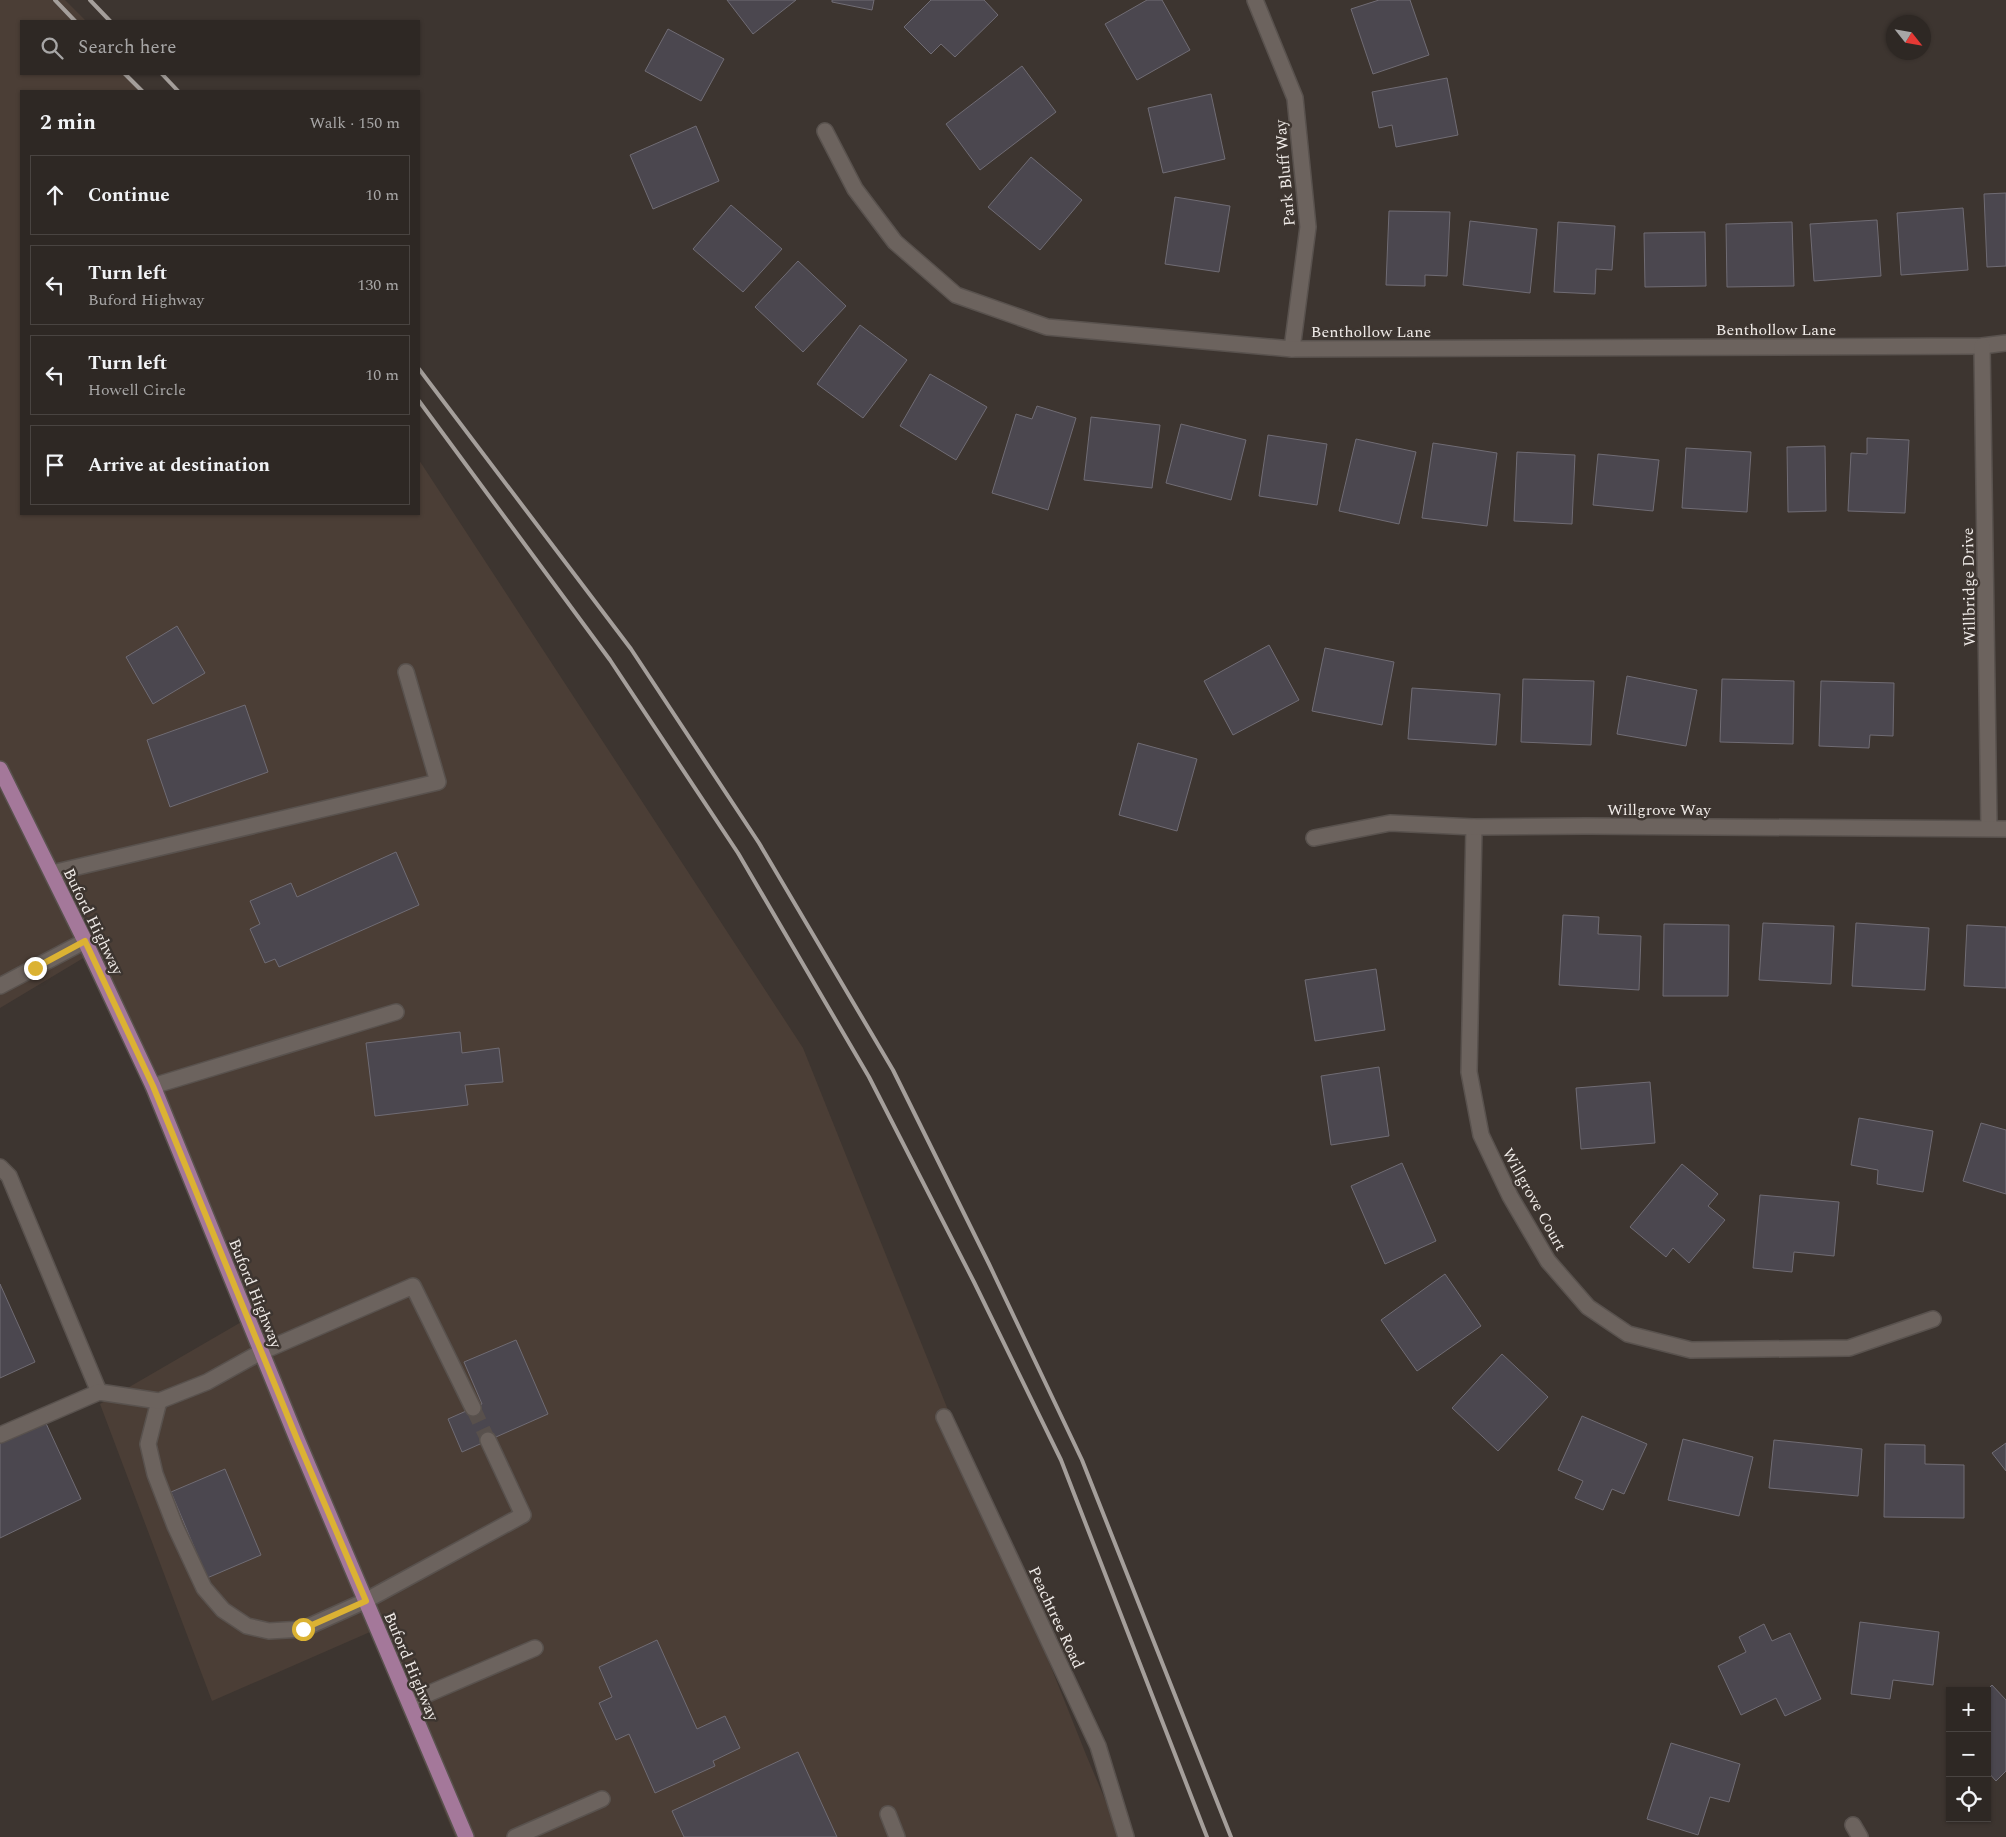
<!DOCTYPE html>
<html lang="en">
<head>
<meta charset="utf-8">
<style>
	body { margin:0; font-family:Spectral,serif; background:#3a3431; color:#f1f3f6 }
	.controls { position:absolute; right:15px; bottom:15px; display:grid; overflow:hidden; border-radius:0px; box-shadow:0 1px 4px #0004 }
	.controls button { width:45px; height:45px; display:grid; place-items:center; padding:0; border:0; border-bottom:1px solid #494441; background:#2e2824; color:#f1f3f6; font:25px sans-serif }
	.compass { position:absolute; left:1886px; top:15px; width:45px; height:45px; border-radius:50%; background:#2e2824; box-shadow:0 1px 4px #0004; rotate:121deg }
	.stop { position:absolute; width:15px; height:15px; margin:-11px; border:4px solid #dbb233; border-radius:50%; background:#fff }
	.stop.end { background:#dbb233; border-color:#fff; box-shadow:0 1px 5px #0008 }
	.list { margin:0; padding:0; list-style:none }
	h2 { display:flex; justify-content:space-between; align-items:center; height:65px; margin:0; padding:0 20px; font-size:21px }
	h2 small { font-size:16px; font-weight:400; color:#a7a6a6 }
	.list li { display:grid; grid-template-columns:32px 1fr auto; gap:15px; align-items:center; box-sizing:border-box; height:80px; margin:0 10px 10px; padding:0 10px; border:1px solid #494441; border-radius:0px }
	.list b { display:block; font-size:19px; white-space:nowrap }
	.list p { margin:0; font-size:16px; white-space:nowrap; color:#a7a6a6 }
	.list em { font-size:16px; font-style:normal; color:#a7a6a6 }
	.icon { flex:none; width:28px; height:28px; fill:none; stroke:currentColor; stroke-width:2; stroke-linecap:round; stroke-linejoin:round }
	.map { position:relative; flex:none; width:2006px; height:1837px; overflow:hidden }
	.search { position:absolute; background:#2e2824; box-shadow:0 1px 4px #0004; left:20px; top:20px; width:400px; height:55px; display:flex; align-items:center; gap:12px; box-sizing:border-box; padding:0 18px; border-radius:0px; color:#a7a6a6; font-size:19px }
	.panel { position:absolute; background:#2e2824; box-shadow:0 1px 4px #0004; left:20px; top:90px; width:400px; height:425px; border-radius:0px }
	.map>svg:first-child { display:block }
	.built { fill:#4b3e36 }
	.building { fill:#4b474f; stroke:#706c74 }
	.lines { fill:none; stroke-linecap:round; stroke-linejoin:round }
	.minor-tunnel { stroke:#58504c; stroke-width:15; stroke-dasharray:15 8; stroke-linecap:butt }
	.minor-casing { stroke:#59524e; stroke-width:18 }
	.major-casing { stroke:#59524e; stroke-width:18 }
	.minor { stroke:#6c635e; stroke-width:15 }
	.major { stroke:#a4789a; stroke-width:15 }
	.rail { stroke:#a59f9b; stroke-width:4 }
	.route { stroke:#dbb233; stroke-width:6 }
	.labels { text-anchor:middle; stroke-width:5; stroke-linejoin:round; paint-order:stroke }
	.street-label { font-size:16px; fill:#f0ebe8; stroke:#3d3530 }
</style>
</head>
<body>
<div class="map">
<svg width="2006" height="1837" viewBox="0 0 2006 1837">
	<rect width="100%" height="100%" fill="#3d3530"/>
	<!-- built -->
	<path class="built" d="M 0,0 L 65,0 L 86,21 L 21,21 L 21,74 L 126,74 L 139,91 L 21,91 L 21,514 L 419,514 L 419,460 L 803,1048 L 1087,1757 L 1121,1837 L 455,1837 L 370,1632 L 212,1701 L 100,1404 L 243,1321 L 95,951 L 0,1008 Z"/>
	<!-- building -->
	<g class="building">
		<path d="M 727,0 L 796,0 L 753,34 Z"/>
		<path d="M 832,0 L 874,0 L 872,10 L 832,2 Z"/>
		<path d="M 931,0 L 984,0 L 998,15 L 955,57 L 941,44 L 931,54 L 904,27 Z"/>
		<path d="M 1147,0 L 1162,0 L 1190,50 L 1137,80 L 1105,24 Z"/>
		<path d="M 1379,0 L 1410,0 L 1429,55 L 1373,74 L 1351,9 Z"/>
		<path d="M 668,29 L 724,59 L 701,101 L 645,71 Z"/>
		<path d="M 1022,66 L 1056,112 L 980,170 L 946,124 Z"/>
		<path d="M 1447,78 L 1458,135 L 1396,147 L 1392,125 L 1379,128 L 1372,92 Z"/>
		<path d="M 1211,94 L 1225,159 L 1163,173 L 1148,108 Z"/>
		<path d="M 696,126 L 719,181 L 653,209 L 630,155 Z"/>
		<path d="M 1031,157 L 1082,200 L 1040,250 L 988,207 Z"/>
		<path d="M 2006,193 L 2006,266 L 1987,267 L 1984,194 Z"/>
		<path d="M 1175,197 L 1230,206 L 1219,272 L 1165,264 Z"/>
		<path d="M 731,205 L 782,249 L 743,292 L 693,249 Z"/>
		<path d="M 1963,208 L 1968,270 L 1901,275 L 1897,213 Z"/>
		<path d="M 1389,211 L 1450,212 L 1447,276 L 1425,275 L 1425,286 L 1386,285 Z"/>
		<path d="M 1877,220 L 1881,276 L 1814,281 L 1810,224 Z"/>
		<path d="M 1470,221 L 1537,229 L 1530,293 L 1463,285 Z"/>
		<path d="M 1558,222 L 1615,226 L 1612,270 L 1596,269 L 1595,294 L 1554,292 Z"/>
		<path d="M 1792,222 L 1794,286 L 1727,287 L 1726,224 Z"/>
		<path d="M 1705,232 L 1706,286 L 1645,287 L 1644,233 Z"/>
		<path d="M 798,261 L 846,306 L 803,352 L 755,307 Z"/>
		<path d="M 860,325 L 907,360 L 863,418 L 817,384 Z"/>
		<path d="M 930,374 L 987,407 L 956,460 L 900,426 Z"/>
		<path d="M 1037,406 L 1076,418 L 1048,510 L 992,493 L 1016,414 L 1032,419 Z"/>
		<path d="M 1091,417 L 1160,425 L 1152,488 L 1084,480 Z"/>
		<path d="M 1181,424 L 1246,440 L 1231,500 L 1166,483 Z"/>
		<path d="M 1268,435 L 1327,444 L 1317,505 L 1259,496 Z"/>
		<path d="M 1867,438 L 1909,440 L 1905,513 L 1848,511 L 1851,453 L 1867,454 Z"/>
		<path d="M 1356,439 L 1416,452 L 1399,524 L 1339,511 Z"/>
		<path d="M 1433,443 L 1497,453 L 1487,526 L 1422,518 Z"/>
		<path d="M 1825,446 L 1826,511 L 1788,512 L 1787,447 Z"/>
		<path d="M 1686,448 L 1751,452 L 1747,512 L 1682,508 Z"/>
		<path d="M 1517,452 L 1575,455 L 1572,524 L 1514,521 Z"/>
		<path d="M 1598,454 L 1659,460 L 1653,511 L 1593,505 Z"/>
		<path d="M 177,626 L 205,673 L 153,704 L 126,657 Z"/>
		<path d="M 1269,645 L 1299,700 L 1233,735 L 1204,681 Z"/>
		<path d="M 1325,648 L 1394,662 L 1382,725 L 1312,711 Z"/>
		<path d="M 1627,676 L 1697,690 L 1686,746 L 1617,734 Z"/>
		<path d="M 1523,679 L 1594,681 L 1591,745 L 1521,742 Z"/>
		<path d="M 1722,679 L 1794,681 L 1793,744 L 1720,742 Z"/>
		<path d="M 1821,681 L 1894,683 L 1893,736 L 1870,735 L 1869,748 L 1819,746 Z"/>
		<path d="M 1412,688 L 1500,694 L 1496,745 L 1408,739 Z"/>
		<path d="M 245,705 L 268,772 L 170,807 L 147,740 Z"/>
		<path d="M 1138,743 L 1197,759 L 1177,831 L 1119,815 Z"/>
		<path d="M 396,852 L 419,905 L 279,967 L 275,959 L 265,963 L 250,929 L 260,924 L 250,901 L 291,883 L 297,897 Z"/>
		<path d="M 1563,915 L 1599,917 L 1598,934 L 1641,936 L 1639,990 L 1559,985 Z"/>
		<path d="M 1763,923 L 1834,926 L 1831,984 L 1759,980 Z"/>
		<path d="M 1856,923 L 1929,928 L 1925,990 L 1852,986 Z"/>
		<path d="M 1664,924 L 1729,925 L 1728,996 L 1663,996 Z"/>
		<path d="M 1967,925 L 2006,927 L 2006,988 L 1964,986 Z"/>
		<path d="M 1376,969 L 1385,1030 L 1315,1041 L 1305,980 Z"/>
		<path d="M 460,1032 L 462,1053 L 499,1048 L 503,1082 L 465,1085 L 468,1105 L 375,1116 L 366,1043 Z"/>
		<path d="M 1379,1067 L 1389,1136 L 1331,1145 L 1321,1076 Z"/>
		<path d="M 1650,1082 L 1655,1143 L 1581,1149 L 1576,1088 Z"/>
		<path d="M 1859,1118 L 1933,1131 L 1923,1192 L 1877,1184 L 1878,1170 L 1851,1165 Z"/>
		<path d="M 1981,1123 L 2006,1130 L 2006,1194 L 1963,1181 Z"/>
		<path d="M 1402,1163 L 1436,1241 L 1385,1264 L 1351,1186 Z"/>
		<path d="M 1682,1164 L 1718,1194 L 1708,1206 L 1725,1220 L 1689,1263 L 1673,1248 L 1666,1257 L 1630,1227 Z"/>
		<path d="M 1760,1195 L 1839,1202 L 1834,1256 L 1794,1252 L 1792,1272 L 1753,1268 Z"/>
		<path d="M 1445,1274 L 1481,1326 L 1417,1371 L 1381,1320 Z"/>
		<path d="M 0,1284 L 35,1362 L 0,1378 Z"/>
		<path d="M 516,1340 L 548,1414 L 462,1452 L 448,1419 L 482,1404 L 464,1362 Z"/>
		<path d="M 1502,1354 L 1548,1397 L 1498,1451 L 1452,1408 Z"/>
		<path d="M 1582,1416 L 1647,1444 L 1624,1494 L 1612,1489 L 1603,1510 L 1575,1498 L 1583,1481 L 1558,1470 Z"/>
		<path d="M 44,1419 L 81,1499 L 0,1538 L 0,1440 Z"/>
		<path d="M 1683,1439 L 1753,1457 L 1739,1516 L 1668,1500 Z"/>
		<path d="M 1774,1440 L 1862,1449 L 1858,1496 L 1769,1488 Z"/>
		<path d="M 2006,1443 L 2006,1471 L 1992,1453 Z"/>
		<path d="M 1885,1444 L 1925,1445 L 1925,1464 L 1964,1465 L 1964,1518 L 1884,1517 Z"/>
		<path d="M 225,1469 L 261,1555 L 207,1578 L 171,1492 Z"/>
		<path d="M 1860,1622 L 1939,1632 L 1933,1685 L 1893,1680 L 1890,1699 L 1851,1694 Z"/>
		<path d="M 1764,1624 L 1772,1641 L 1790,1633 L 1821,1699 L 1785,1716 L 1776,1698 L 1741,1715 L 1718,1666 L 1746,1652 L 1739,1637 Z"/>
		<path d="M 657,1640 L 697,1729 L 725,1716 L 740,1748 L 713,1761 L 715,1766 L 655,1793 L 629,1734 L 616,1740 L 599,1703 L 612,1697 L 599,1667 Z"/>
		<path d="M 1992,1685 L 2006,1700 L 2006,1771 L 1996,1781 L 1987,1771 L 1986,1691 Z"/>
		<path d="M 1671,1743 L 1740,1764 L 1729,1802 L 1710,1797 L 1698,1835 L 1647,1819 Z"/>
		<path d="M 798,1752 L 837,1837 L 684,1837 L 672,1811 Z"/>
	</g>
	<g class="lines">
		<!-- minor-tunnel -->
		<path class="minor-tunnel" d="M 473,1408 L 488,1440"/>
		<!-- minor casing -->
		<g class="minor-casing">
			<g id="minor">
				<path d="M 1255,0 L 1295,98 L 1308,227 L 1292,349"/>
				<path d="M 825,131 L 855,189 L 895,242 L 956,295 L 1047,327 L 1292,349 L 1982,346 L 2006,343"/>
				<path d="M 1982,346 L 1989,828"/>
				<path d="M 1474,827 L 1469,1072 L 1481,1135 L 1510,1196 L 1548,1261 L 1588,1307 L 1628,1334 L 1691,1350 L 1849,1348 L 1933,1319"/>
				<path d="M 1314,838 L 1390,823 L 1474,827 L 1586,826 L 2006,829"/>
				<path d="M 52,873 L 438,782 L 406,672"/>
				<path d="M 0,986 L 85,941"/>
				<path d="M 153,1086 L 396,1012"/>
				<path d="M 0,1167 L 9,1176 L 99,1392"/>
				<path d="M 159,1401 L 148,1444 L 155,1474 L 175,1526 L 204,1588 L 223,1610 L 247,1626 L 269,1631 L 303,1629 L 365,1601 L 523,1515 L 488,1440"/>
				<path d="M 944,1417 L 1098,1746 L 1126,1837"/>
				<path d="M 0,1435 L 99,1392 L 159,1401 L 207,1382 L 261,1352 L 413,1286 L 473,1408"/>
				<path d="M 409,1702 L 535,1648"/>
				<path d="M 888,1814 L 897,1837"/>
				<path d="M 1853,1825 L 1860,1837"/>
				<path d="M 515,1837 L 602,1799"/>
			</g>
		</g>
		<!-- major casing -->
		<g class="major-casing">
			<path id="major" d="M 0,769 L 85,941 L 153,1086 L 297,1439 L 466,1837"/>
		</g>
		<!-- minor -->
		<use href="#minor" class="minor"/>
		<!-- major -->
		<use href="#major" class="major"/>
		<!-- rail -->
		<g class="rail">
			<path d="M 55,0 L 75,21"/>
			<path d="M 90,0 L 110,21"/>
			<path d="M 125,74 L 142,91"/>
			<path d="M 162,74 L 178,91"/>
			<path d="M 419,369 L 631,649 L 759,843 L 893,1070 L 989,1264 L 1082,1460 L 1231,1837"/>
			<path d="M 419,401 L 610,660 L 738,853 L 869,1077 L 974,1282 L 1061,1460 L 1207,1837"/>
		</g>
	</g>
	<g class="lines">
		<!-- route -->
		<path class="route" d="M 35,968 L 85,941 L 153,1086 L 297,1439 L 366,1601 L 303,1629"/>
	</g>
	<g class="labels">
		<!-- street labels -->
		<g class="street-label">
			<text transform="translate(1284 173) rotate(-95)" y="6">Park Bluff Way</text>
			<text x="1776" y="335">Benthollow Lane</text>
			<text x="1371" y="337">Benthollow Lane</text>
			<text transform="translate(1968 587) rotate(-91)" y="6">Willbridge Drive</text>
			<text x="1659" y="815">Willgrove Way</text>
			<text transform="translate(94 921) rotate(64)" y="6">Buford Highway</text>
			<text transform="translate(1535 1199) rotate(61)" y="6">Willgrove Court</text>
			<text transform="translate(256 1293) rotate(68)" y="6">Buford Highway</text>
			<text transform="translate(1057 1617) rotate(65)" y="6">Peachtree Road</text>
			<text transform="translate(412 1666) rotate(67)" y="6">Buford Highway</text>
		</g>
	</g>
</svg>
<div class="controls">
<button>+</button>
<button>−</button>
<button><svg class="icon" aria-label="locate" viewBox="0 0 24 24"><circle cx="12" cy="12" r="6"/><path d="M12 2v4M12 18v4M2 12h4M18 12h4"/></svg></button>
</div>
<svg class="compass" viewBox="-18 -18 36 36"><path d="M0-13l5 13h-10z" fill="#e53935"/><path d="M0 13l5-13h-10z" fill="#a7a6a6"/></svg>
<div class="stop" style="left:303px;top:1629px"></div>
<div class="stop end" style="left:35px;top:968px"></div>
<div class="search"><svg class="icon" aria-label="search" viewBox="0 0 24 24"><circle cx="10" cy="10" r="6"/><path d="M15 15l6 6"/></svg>Search here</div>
<section class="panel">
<h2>2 min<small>Walk · 150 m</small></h2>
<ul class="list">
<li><svg class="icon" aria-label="ahead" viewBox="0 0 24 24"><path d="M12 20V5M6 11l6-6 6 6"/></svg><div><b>Continue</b></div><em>10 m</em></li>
<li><svg class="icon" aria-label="left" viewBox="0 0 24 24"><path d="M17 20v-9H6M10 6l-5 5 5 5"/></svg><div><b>Turn left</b><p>Buford Highway</p></div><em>130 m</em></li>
<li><svg class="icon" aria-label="left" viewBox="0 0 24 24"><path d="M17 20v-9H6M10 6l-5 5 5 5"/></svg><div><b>Turn left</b><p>Howell Circle</p></div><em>10 m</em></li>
<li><svg class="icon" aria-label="arrive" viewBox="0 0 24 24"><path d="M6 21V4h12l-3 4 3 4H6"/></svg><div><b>Arrive at destination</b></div></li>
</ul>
</section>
</div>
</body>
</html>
